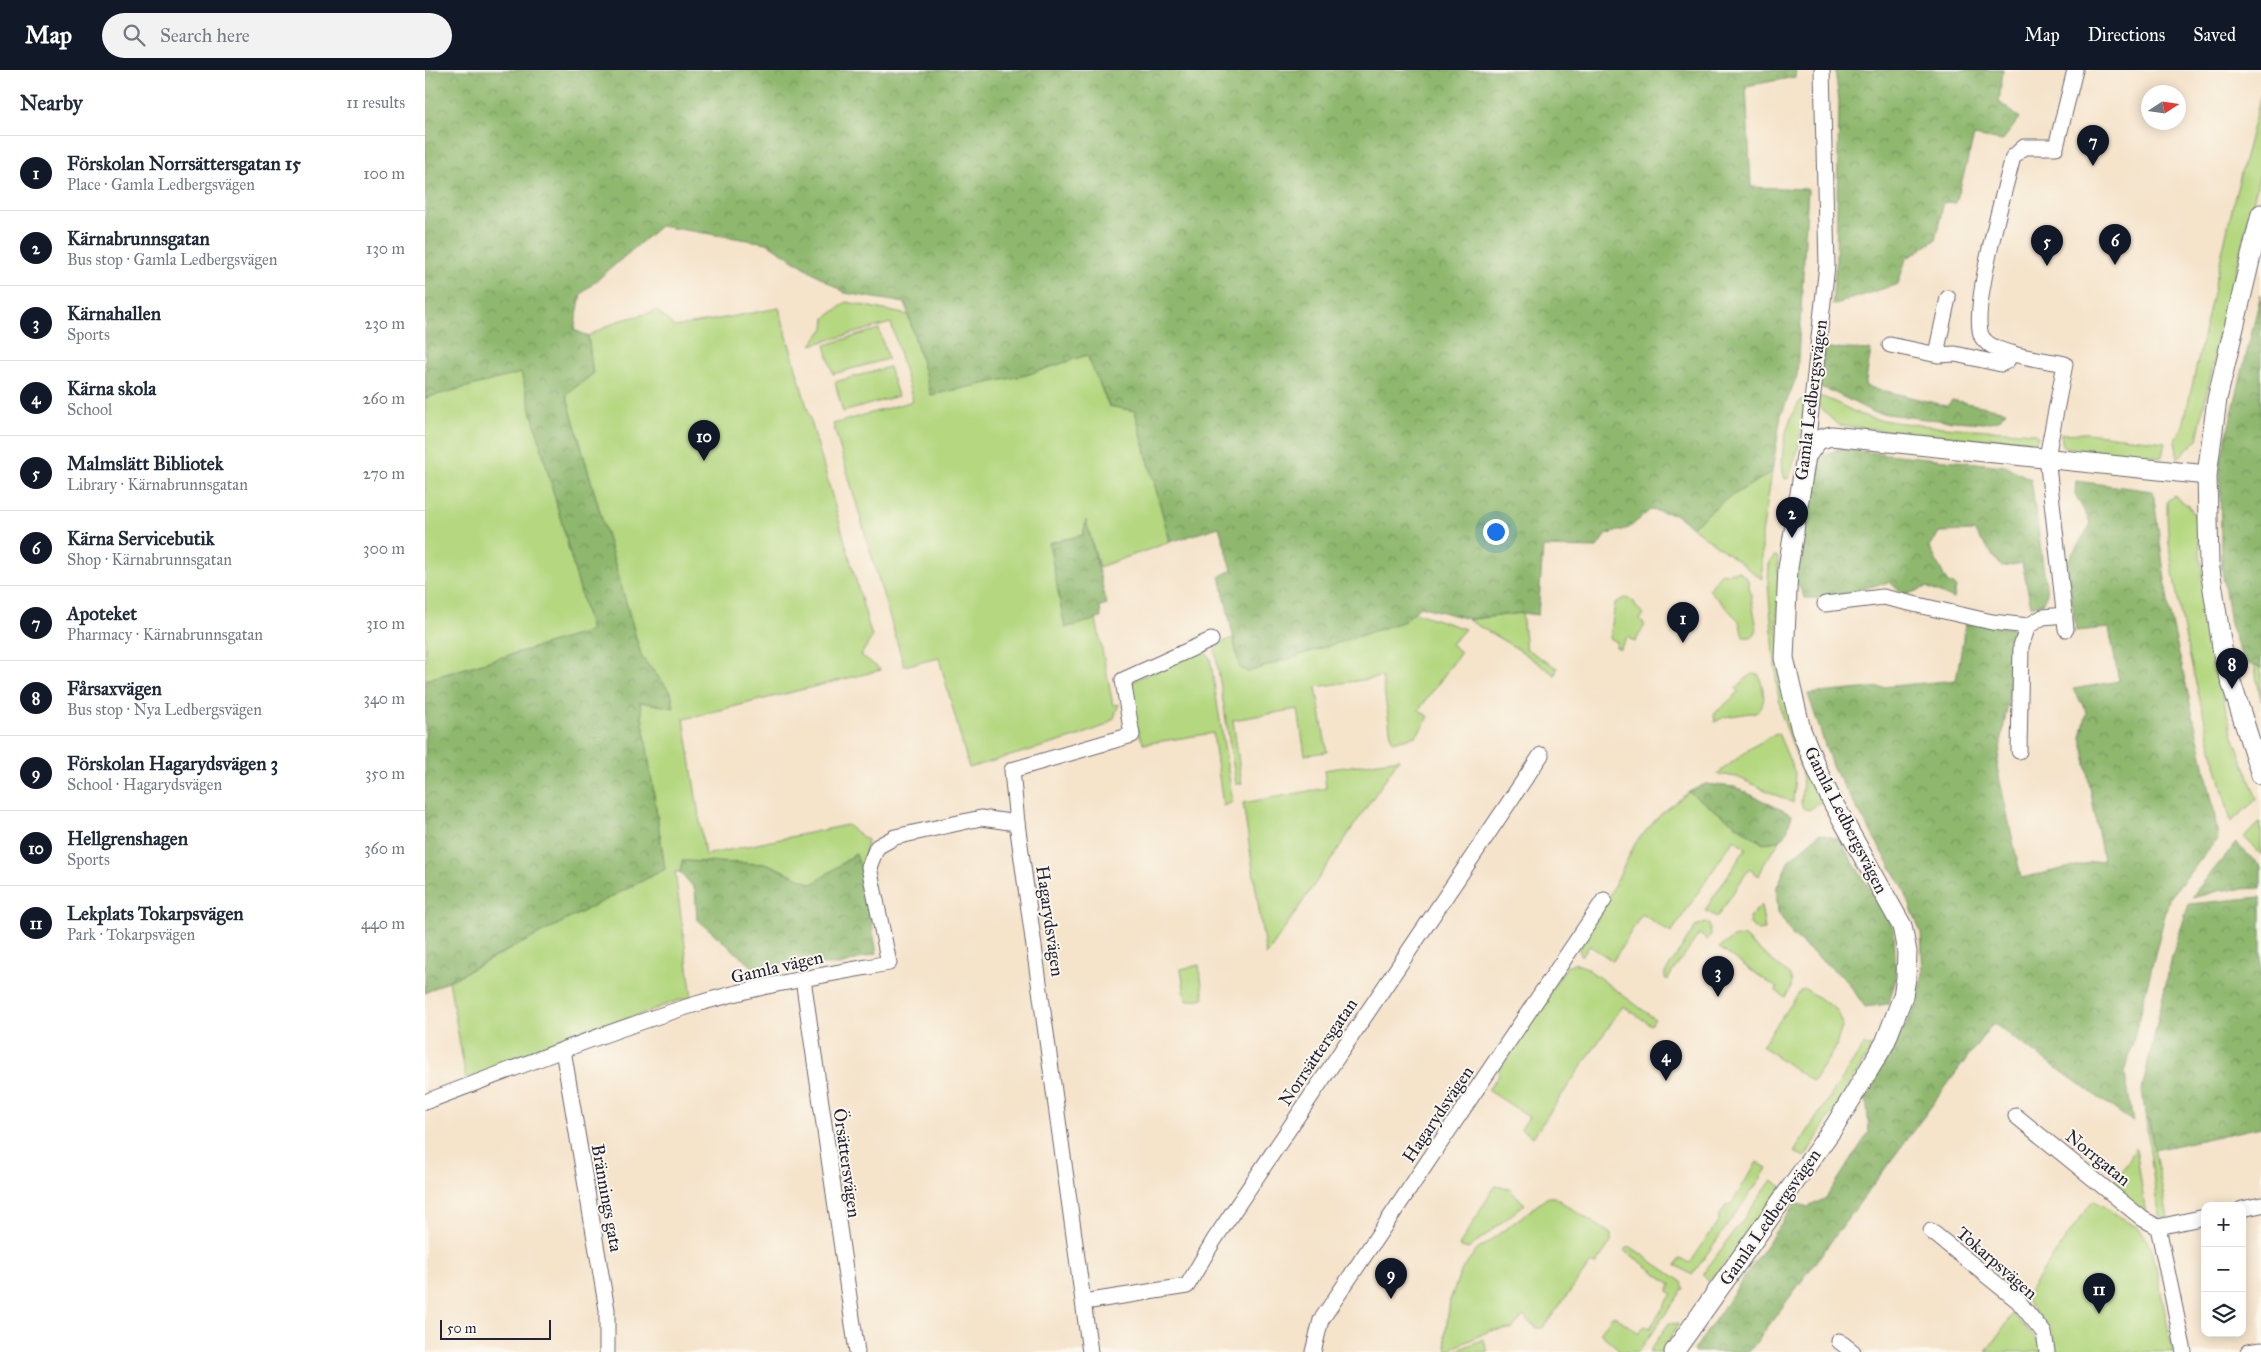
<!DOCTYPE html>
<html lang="en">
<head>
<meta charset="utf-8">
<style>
	body { margin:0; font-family:"IM FELL Great Primer",serif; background:#f2f2f3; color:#1f2937 }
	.controls { position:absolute; right:15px; bottom:15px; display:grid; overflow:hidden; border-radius:10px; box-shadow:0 2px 12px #0003 }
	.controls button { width:45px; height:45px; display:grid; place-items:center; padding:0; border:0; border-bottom:1px solid #e0e1e3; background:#fff; color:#1f2937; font:25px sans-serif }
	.compass { position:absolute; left:1716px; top:15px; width:45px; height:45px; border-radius:50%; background:#fff; box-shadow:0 2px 12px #0003; rotate:78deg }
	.scale { position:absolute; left:15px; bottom:12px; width:111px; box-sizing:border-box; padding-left:5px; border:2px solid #22223b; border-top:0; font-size:14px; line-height:18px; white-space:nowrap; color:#22223b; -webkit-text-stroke:4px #fbf7ec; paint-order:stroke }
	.you { position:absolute; left:1070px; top:461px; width:18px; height:18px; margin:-12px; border:4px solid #fff; border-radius:50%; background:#1a73e8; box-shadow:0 0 0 8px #1a73e833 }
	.badge { display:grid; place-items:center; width:32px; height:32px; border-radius:50%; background:#111827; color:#fff; font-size:16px; font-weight:700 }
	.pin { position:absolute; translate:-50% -41px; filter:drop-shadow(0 1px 2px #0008) }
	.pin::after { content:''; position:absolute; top:26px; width:18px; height:15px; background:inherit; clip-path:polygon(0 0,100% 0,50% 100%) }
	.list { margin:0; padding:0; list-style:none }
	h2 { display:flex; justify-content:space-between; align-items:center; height:65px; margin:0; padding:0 20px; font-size:21px }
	h2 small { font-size:16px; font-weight:400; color:#747a83 }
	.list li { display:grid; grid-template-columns:32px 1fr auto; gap:15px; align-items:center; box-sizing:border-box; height:75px; padding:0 20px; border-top:1px solid #e0e1e3 }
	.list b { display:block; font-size:19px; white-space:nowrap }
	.list p { margin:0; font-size:16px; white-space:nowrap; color:#747a83 }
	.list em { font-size:16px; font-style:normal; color:#747a83 }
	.icon { flex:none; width:28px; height:28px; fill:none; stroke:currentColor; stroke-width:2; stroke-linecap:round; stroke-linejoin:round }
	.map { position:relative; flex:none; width:1836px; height:1282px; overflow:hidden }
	header { display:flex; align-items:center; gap:30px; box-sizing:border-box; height:70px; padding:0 25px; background:#111827; color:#fff }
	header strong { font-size:24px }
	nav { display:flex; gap:28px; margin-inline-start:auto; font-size:18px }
	.search { width:350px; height:45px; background:#f2f2f3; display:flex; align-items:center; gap:12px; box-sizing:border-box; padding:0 18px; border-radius:28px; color:#747a83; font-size:19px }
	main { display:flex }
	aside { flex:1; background:#fff }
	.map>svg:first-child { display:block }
	.green { fill:#b4d77f; stroke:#6b7c5d }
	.forest { fill:url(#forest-crowns); stroke:#586d54 }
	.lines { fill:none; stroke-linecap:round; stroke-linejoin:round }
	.minor-casing { stroke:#6c666d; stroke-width:17 }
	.tertiary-casing { stroke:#6c666d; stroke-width:21 }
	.minor { stroke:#fff; stroke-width:15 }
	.tertiary { stroke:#fff; stroke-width:19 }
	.labels { text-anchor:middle; stroke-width:4; stroke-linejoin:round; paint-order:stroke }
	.street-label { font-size:18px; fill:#22223b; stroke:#fbf7ec }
</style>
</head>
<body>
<header>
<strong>Map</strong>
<div class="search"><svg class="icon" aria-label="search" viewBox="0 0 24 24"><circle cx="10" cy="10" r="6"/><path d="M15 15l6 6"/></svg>Search here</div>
<nav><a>Map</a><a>Directions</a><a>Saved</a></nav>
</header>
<main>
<aside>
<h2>Nearby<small>11 results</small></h2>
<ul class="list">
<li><span class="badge">1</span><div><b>Förskolan Norrsättersgatan 15</b><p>Place · Gamla Ledbergsvägen</p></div><em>100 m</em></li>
<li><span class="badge">2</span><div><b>Kärnabrunnsgatan</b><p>Bus stop · Gamla Ledbergsvägen</p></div><em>130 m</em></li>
<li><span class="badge">3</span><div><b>Kärnahallen</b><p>Sports</p></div><em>230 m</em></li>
<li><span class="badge">4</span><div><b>Kärna skola</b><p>School</p></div><em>260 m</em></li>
<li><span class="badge">5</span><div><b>Malmslätt Bibliotek</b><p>Library · Kärnabrunnsgatan</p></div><em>270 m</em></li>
<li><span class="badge">6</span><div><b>Kärna Servicebutik</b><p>Shop · Kärnabrunnsgatan</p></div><em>300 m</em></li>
<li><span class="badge">7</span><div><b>Apoteket</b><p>Pharmacy · Kärnabrunnsgatan</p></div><em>310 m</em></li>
<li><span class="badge">8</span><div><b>Fårsaxvägen</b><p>Bus stop · Nya Ledbergsvägen</p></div><em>340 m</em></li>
<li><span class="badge">9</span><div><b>Förskolan Hagarydsvägen 3</b><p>School · Hagarydsvägen</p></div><em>350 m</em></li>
<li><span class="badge">10</span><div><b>Hellgrenshagen</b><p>Sports</p></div><em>360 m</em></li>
<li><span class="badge">11</span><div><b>Lekplats Tokarpsvägen</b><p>Park · Tokarpsvägen</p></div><em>440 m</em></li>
</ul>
</aside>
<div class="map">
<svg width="1836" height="1282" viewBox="0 0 1836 1282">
	<defs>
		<pattern id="forest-crowns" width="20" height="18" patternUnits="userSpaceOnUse" patternTransform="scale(1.25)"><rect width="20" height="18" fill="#8fb86e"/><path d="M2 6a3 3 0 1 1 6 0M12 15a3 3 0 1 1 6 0" fill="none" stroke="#74955c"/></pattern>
	</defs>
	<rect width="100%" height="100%" fill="#fbf7ec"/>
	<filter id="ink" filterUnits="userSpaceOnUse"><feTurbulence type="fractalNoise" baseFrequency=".02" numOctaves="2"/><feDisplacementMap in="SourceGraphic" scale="10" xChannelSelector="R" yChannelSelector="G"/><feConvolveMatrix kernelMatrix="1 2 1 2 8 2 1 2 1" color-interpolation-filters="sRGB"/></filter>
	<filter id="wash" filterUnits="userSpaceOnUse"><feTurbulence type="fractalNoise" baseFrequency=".0096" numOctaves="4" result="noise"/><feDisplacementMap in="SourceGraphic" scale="20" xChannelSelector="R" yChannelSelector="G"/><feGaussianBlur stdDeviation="1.12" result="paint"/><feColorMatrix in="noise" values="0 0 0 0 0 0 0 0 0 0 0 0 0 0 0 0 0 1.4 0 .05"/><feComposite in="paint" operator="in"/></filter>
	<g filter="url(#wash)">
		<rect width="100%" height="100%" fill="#f5e3ca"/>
		<!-- green -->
		<g class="green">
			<path d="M 1836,24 L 1836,99 L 1781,325 L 1772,370 L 1753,388 L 1750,372 L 1758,356 L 1809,130 Z"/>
			<path d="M 422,232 L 483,245 L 506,325 L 601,305 L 662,285 L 684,336 L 710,341 L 745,472 L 674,497 L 661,451 L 658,465 L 624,473 L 640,558 L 671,549 L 688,635 L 694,634 L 689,648 L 679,656 L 651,667 L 544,698 L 514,588 L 479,596 L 408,354 L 488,331 L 466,253 L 386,275 L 399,258 L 400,248 Z"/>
			<path d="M 354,238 L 447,567 L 436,585 L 456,600 L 259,649 L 280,785 L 422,755 L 442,770 L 438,805 L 430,784 L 388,814 L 343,794 L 257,791 L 255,802 L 250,802 L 267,927 L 254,930 L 41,1009 L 24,911 L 240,799 L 215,632 L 249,637 L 246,622 L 217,588 L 141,324 L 168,304 L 163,266 L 193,251 L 232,241 L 250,257 Z"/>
			<path d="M 454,259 L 463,289 L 408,304 L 400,275 Z"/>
			<path d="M 464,297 L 473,326 L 418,342 L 410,312 Z"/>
			<path d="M 96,302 L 166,561 L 0,610 L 0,328 Z"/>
			<path d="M 1393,326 C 1413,331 1430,345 1450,349 C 1502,358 1556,359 1609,363 L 1614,366 L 1609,375 L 1598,377 L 1413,355 L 1394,337 Z"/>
			<path d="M 1376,330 L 1380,330 L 1374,375 L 1364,408 L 1360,409 C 1352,389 1362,347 1376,330 Z"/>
			<path d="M 1661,363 L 1740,372 L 1737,387 L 1638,377 L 1636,364 Z"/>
			<path d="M 1347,402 L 1337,464 L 1337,509 L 1267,457 L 1298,431 Z"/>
			<path d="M 1749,426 L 1764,436 L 1772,450 L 1784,576 L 1809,669 L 1832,729 L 1806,752 C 1789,687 1772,622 1758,556 C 1750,514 1741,474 1742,431 Z"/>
			<path d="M 1349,486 L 1353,487 L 1352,558 L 1397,731 L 1384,740 L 1378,738 L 1376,732 L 1378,710 L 1376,697 L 1357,646 L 1352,617 L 1343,515 L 1344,494 Z"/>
			<path d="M 1314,501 L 1323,510 L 1332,559 L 1328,567 L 1318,567 L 1314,551 L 1284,520 L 1295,504 Z"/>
			<path d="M 1200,528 L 1208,530 L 1212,538 L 1219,544 L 1215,550 L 1220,555 L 1210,572 L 1202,567 L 1195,579 L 1191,577 L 1192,572 L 1185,568 L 1190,533 Z"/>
			<path d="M 989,542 L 1040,559 L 1026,574 L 1036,582 L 994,640 L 1004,647 L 991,666 L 967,672 L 957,607 L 891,617 L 902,682 L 880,685 L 873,639 L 808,650 L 817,714 L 811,714 L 790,580 L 795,573 L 808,568 L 815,598 L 823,602 L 980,551 Z"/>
			<path d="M 1097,543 L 1101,579 L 1132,598 L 1130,605 L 1093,579 L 1043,550 Z"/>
			<path d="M 773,582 L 780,582 L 785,588 L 808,732 L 798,736 L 788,663 L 719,674 C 708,653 702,632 709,610 Z"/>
			<path d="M 1829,595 L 1836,598 L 1836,631 L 1836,630 Z"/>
			<path d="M 1326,604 L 1334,605 C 1338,619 1343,631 1332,642 L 1299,647 L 1290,652 L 1289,644 L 1314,622 L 1311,618 Z"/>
			<path d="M 1353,663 L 1370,703 L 1368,733 L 1312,707 L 1292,704 L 1326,678 L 1349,664 Z"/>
			<path d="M 974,689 L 841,886 L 818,733 L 901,718 L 899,700 Z"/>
			<path d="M 1264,722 L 1337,773 L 1355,771 L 1340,792 L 1334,806 L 1324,799 L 1292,847 L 1280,840 L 1321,778 L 1309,769 L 1246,863 L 1217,844 L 1188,891 L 1165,876 L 1156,886 L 1154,879 L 1178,838 L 1211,772 L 1236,744 Z"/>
			<path d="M 1836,752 L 1836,785 L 1819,767 Z"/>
			<path d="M 1336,835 L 1340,860 L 1333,861 L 1325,854 L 1324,848 Z"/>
			<path d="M 1280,852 L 1284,854 L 1286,864 L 1282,870 L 1274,864 L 1242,910 L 1240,908 L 1240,903 L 1271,856 Z"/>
			<path d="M 1318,866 L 1365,906 C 1369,915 1365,920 1360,927 L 1351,921 L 1352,918 L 1294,878 L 1308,868 Z"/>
			<path d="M 1149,893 L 1160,897 L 1230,949 L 1226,955 L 1198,936 L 1108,1067 L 1096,1059 L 1104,1047 L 1063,1020 L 1074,1005 L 1073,999 L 1142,896 Z"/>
			<path d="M 774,895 L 779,928 L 761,931 L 756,899 Z"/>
			<path d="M 1380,919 L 1412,940 L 1418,954 L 1410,979 L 1388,1012 L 1337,976 L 1376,920 Z"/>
			<path d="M 1439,975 L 1448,976 L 1380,1087 L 1369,1082 Z"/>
			<path d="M 1723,1050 L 1743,1147 L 1737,1148 L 1733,1143 L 1721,1051 Z"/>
			<path d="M 1711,1078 L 1721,1145 L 1685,1117 L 1699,1098 Z"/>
			<path d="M 1332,1092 L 1342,1098 L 1336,1108 L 1267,1205 L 1251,1195 L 1256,1188 L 1265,1193 L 1295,1149 L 1293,1148 L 1301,1135 L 1305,1136 Z"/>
			<path d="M 1347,1110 L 1358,1117 L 1309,1183 L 1283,1212 L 1278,1204 Z"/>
			<path d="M 1070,1116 L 1083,1118 L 1100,1134 L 1043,1179 L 1034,1176 Z"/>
			<path d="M 1123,1127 L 1129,1127 L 1186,1164 L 1186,1172 L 1170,1195 L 1166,1193 L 1118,1258 L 1112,1258 L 1098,1246 L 1087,1259 L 1064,1261 L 1022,1281 L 1020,1267 L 1025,1230 L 1037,1199 L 1051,1181 Z"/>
			<path d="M 1668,1130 L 1713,1158 L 1727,1178 L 1748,1282 L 1633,1282 L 1625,1259 L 1599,1228 Z"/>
			<path d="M 1206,1177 L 1257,1212 L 1259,1218 L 1213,1282 L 1197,1282 L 1175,1263 L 1188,1245 L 1214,1263 L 1220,1256 L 1225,1258 L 1247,1224 L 1243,1221 L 1246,1214 L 1199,1180 L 1201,1178 Z"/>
			<path d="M 1588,1244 L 1615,1273 L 1617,1282 L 1561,1282 Z"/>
			<path d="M 1244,1253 L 1253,1254 L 1238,1282 L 1224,1282 Z"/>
			<path d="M 1058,1269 L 1063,1282 L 1029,1282 Z"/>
		</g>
		<!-- forest -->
		<g class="forest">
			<path d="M 0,0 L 1371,0 L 1370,7 L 1321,16 L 1326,117 L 1383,119 L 1372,306 L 1356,345 L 1347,402 L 1298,431 L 1267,457 L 1250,444 L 1225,440 L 1204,458 L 1180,465 L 1172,478 L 1118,477 L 1113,545 L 1097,543 L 1043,549 L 995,536 L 980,551 L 823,602 L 815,598 L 795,506 L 807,500 L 794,457 L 745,472 L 710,341 L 684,336 L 662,285 L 601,305 L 506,325 L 480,233 L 420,223 L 342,173 L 235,156 L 156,224 L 149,260 L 163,266 L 168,304 L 141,324 L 217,588 L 246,622 L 249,638 L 215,632 L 240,799 L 0,923 L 0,610 L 166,561 L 96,303 L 0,328 Z"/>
			<path d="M 1410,0 L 1578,0 L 1574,32 L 1595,48 L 1577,71 L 1549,66 L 1531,133 L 1519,132 L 1510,170 L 1481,189 L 1473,214 L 1407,235 L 1411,190 L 1414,31 Z"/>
			<path d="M 1836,224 L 1836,598 L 1819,592 L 1805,554 L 1796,493 L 1795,393 Z"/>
			<path d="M 1400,278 L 1446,280 L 1440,316 L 1522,336 L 1527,330 L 1581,341 L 1574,350 L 1560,353 L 1500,349 L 1448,342 L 1404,320 L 1394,317 Z"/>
			<path d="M 1413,379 L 1580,396 L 1606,409 L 1622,523 L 1617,534 L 1606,536 L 1597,493 L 1577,497 L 1549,461 L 1514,462 L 1505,478 L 1522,512 L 1531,517 L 1529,529 L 1501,517 L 1481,525 L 1464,512 L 1402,528 L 1380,528 L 1369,507 L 1382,406 L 1395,388 Z"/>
			<path d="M 1651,411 L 1728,421 L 1744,539 L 1788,735 L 1793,768 L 1744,829 L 1700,1003 L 1708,1052 L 1568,953 L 1324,1282 L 1268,1282 L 1370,1133 L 1383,1137 L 1401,1128 L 1444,1062 L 1441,1024 L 1486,946 L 1498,904 L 1496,863 L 1478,817 L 1407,696 L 1383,624 L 1531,610 L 1541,553 L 1595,559 L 1572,697 L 1596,808 L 1678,790 L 1656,667 L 1662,642 L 1648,619 L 1694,611 L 1684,558 L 1651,561 L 1642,492 L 1666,454 L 1650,424 Z"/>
			<path d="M 661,450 L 682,534 L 675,536 L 676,548 L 640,558 L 624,473 L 658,465 Z"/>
			<path d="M 1280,714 L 1310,717 L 1367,745 L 1361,764 L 1355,771 L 1337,773 L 1264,722 Z"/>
			<path d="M 1394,764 L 1414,769 L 1469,859 L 1471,909 L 1463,934 L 1440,937 L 1422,911 L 1368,866 L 1353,842 L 1351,819 L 1364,790 Z"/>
			<path d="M 1811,773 L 1836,797 L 1836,818 L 1797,820 L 1767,828 L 1771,821 Z"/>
			<path d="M 431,784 L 438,805 L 452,883 L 415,895 L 370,894 L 329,898 L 272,849 L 270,819 L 255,802 L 257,791 L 343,794 L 388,814 Z"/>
			<path d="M 1836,827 L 1836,1057 L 1729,1080 L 1724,1050 L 1721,1051 L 1717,1020 L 1747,886 L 1764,834 Z"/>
		</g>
	</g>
	<g filter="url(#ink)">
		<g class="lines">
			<!-- minor casing -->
			<g class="minor-casing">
				<g id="minor">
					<path d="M 1465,275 L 1513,285 L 1530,284 L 1576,294 L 1582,291 L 1587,283"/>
					<path d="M 1511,284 L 1523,228"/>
					<path d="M 1381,386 L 1402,195 L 1397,0"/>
					<path d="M 1400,534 L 1458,527 L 1567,552 L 1603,556"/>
					<path d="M 1641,559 L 1622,387 L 1640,294 C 1622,290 1567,285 1557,267 C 1544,243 1580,119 1588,87 L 1599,77 L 1631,77 L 1650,0"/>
					<path d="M 1594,681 L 1596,576 L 1603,556 L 1618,547 L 1640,545"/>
					<path d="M 378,909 L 432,1282"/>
					<path d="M 138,980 L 182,1240 L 182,1282"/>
					<path d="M 0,1032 C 89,999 177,963 268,935 C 331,916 398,905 464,893 L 444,797 L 452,777 L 470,767 L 556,748 L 592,753"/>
					<path d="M 1591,1046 L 1718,1149 L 1733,1157 L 1780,1147"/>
					<path d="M 1817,1139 L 1836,1135"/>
					<path d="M 1733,1157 L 1759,1282"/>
					<path d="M 1506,1161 L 1593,1231 L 1619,1263 L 1622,1282"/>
					<path d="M 659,1232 L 762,1216 L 789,1170 L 1116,685"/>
					<path d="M 1414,1271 L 1428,1282"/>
					<path d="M 665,1282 L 592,753 L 587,700 L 707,665 L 698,610 L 786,570"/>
					<path d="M 888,1282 L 896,1250 L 1179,830"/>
					<path d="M 1823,1282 L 1836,1280"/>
				</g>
			</g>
			<!-- tertiary casing -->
			<g class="tertiary-casing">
				<g id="tertiary">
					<path d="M 1836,144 L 1792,329 L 1782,405 L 1784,493 L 1799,590 L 1836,705"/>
					<path d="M 1249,1282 L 1411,1054 L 1460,973 L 1478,926 L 1481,908 L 1482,882 L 1477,856 L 1407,731 L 1394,704 L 1376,660 L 1359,588 L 1363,498 L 1381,386 L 1393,370 L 1406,366 L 1782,405"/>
				</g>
			</g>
			<!-- minor -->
			<use href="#minor" class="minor"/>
			<!-- tertiary -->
			<use href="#tertiary" class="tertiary"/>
		</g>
	</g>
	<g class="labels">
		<!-- street labels -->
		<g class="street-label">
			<text transform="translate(1386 330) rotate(-83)" y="6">Gamla Ledbergsvägen</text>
			<text transform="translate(1421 750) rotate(63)" y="6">Gamla Ledbergsvägen</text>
			<text transform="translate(625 851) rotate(82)" y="6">Hagarydsvägen</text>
			<text transform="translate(352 897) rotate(-13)" y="6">Gamla vägen</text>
			<text transform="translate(893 982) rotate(-56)" y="6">Norrsättersgatan</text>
			<text transform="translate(1013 1044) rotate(-56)" y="6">Hagarydsvägen</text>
			<text transform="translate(1673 1088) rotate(39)" y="6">Norrgatan</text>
			<text transform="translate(422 1093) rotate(82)" y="6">Örsättersvägen</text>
			<text transform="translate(182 1128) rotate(80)" y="6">Brännings gata</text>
			<text transform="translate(1345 1147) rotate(-55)" y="6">Gamla Ledbergsvägen</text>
			<text transform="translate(1572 1193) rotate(41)" y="6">Tokarpsvägen</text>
		</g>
	</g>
</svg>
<div class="controls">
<button>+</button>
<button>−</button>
<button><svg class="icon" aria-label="layers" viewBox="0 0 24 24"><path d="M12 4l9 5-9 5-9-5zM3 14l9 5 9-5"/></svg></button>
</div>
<svg class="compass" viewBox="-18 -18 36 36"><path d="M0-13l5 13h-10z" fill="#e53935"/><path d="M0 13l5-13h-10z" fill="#747a83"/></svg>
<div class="scale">50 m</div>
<div class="you"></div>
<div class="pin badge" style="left:1258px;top:573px">1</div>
<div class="pin badge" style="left:1367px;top:468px">2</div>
<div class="pin badge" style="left:1293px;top:927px">3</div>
<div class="pin badge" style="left:1241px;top:1011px">4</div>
<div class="pin badge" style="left:1622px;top:196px">5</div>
<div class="pin badge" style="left:1690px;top:195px">6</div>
<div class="pin badge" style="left:1668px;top:96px">7</div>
<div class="pin badge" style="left:1807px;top:619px">8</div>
<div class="pin badge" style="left:966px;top:1229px">9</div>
<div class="pin badge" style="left:279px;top:391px">10</div>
<div class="pin badge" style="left:1674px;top:1244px">11</div>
</div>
</main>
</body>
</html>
